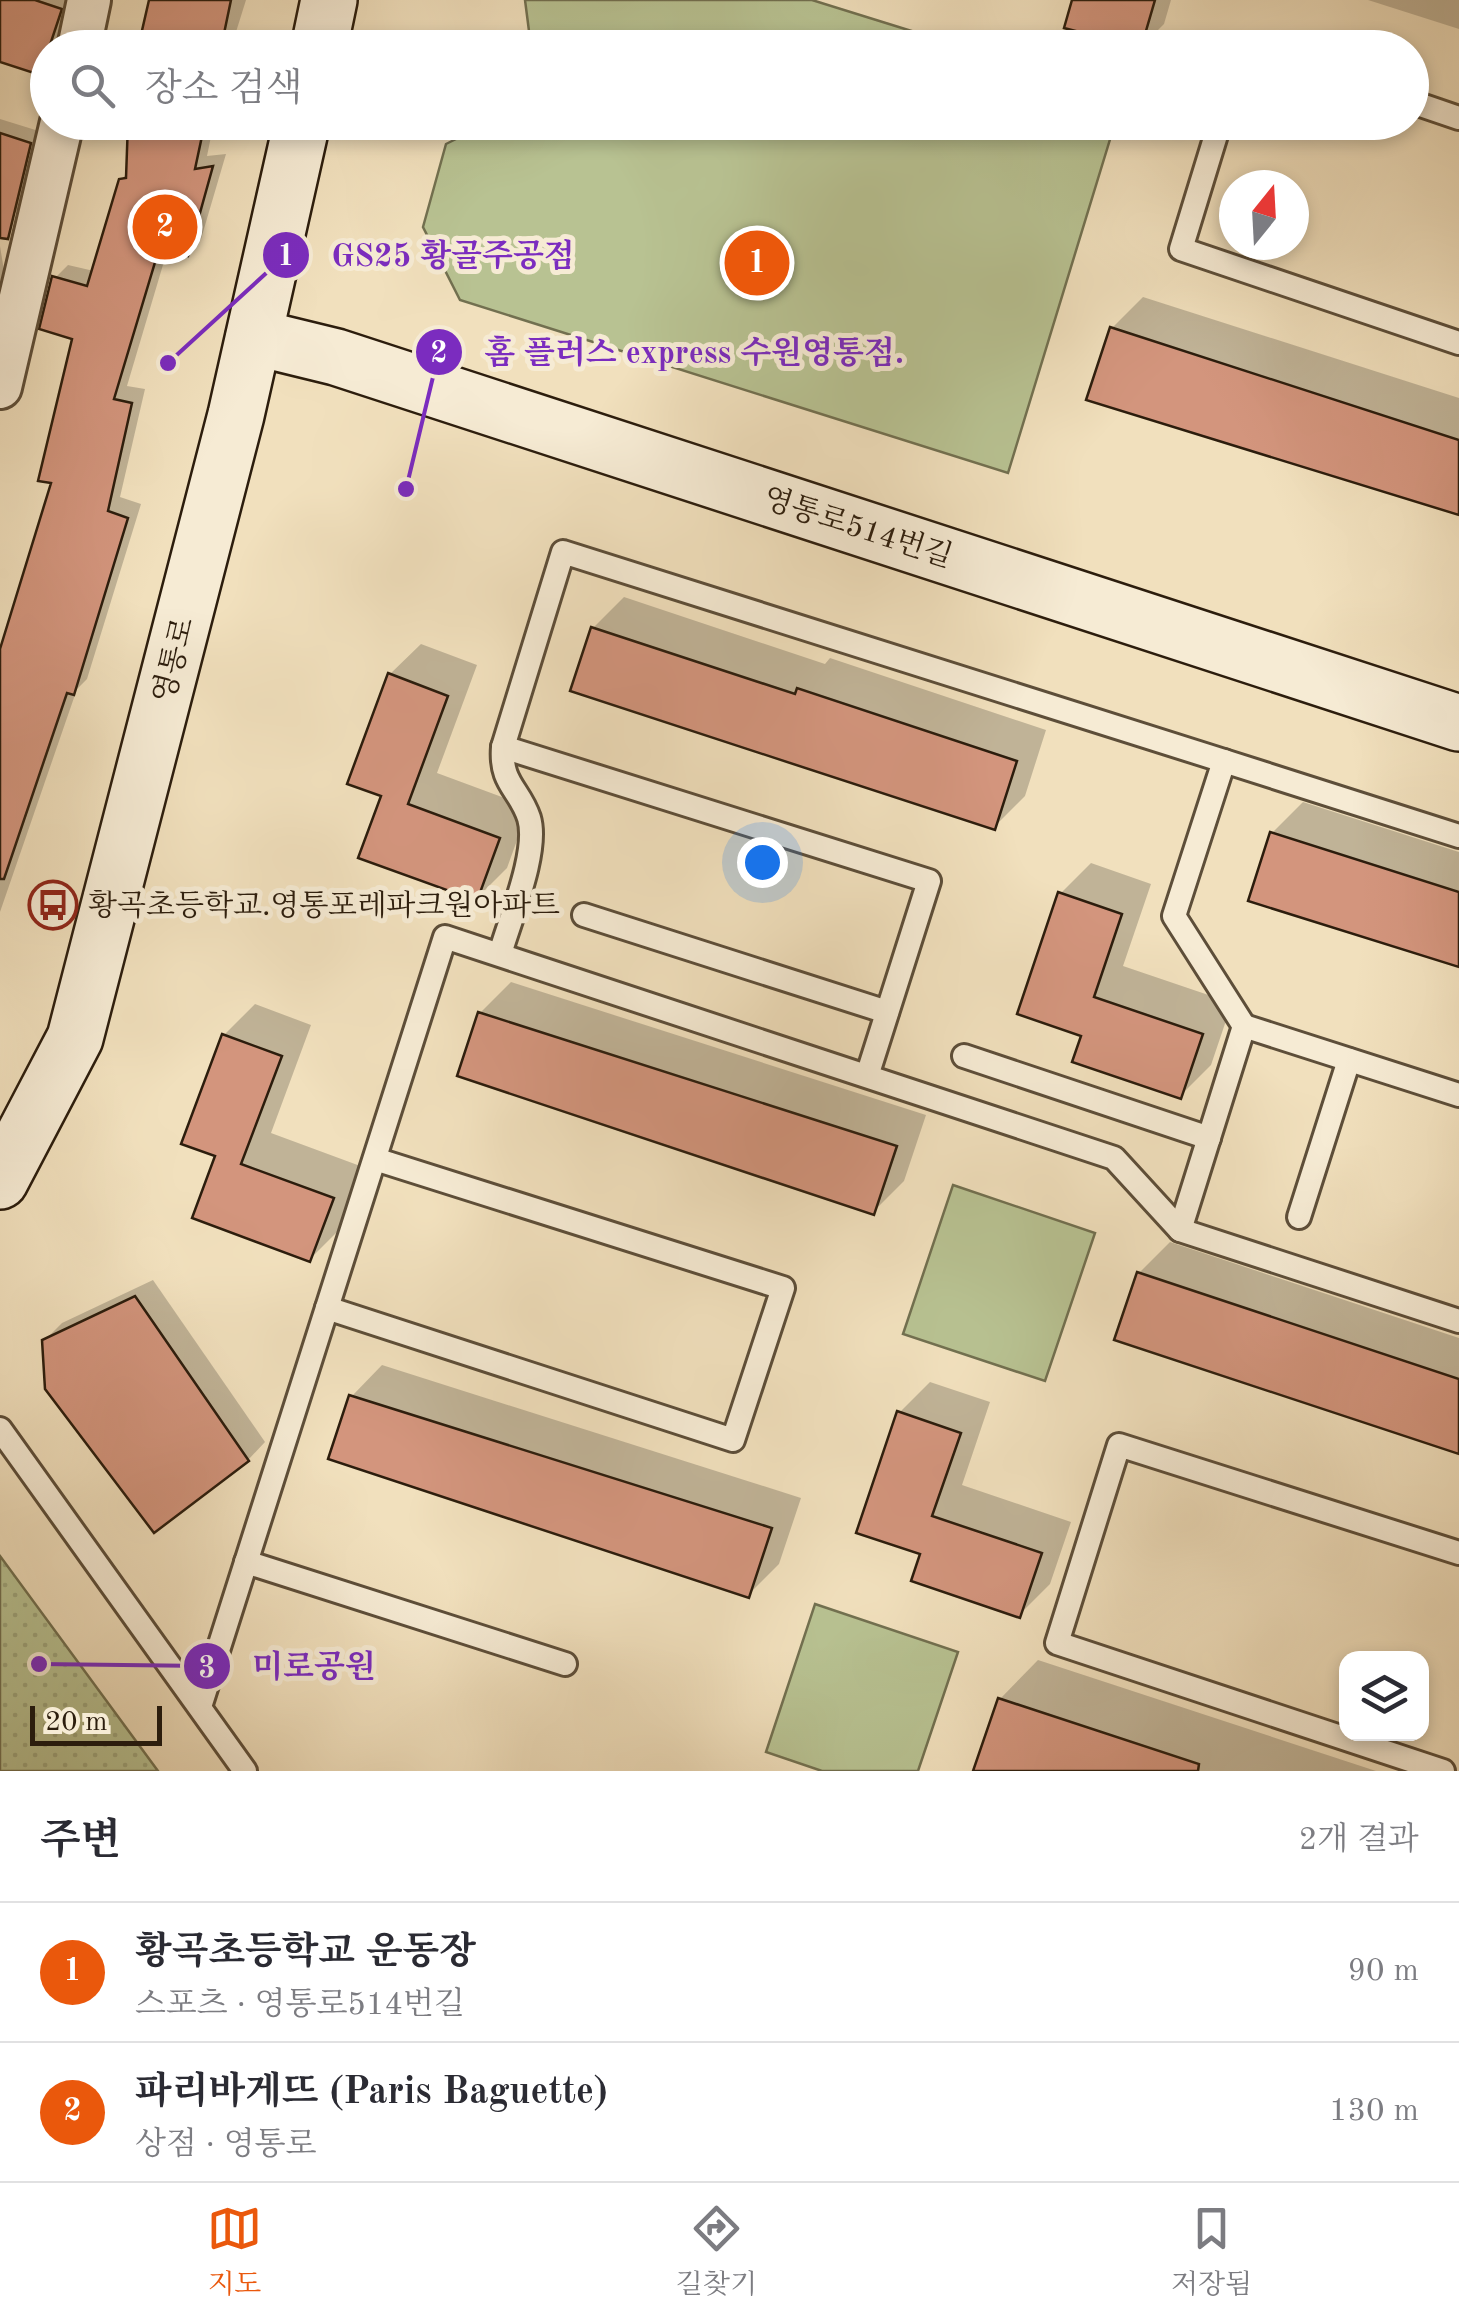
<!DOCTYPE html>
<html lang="ko">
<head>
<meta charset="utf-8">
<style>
	body { margin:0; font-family:"Old Standard TT","Noto Serif KR",serif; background:#f7f7f7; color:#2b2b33 }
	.controls { position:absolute; right:30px; bottom:30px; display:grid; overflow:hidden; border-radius:20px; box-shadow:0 5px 15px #0003 }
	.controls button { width:90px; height:90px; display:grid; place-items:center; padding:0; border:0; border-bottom:2px solid #e1e1e2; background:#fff; color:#2b2b33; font:50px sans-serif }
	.compass { position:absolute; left:1219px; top:170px; width:90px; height:90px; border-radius:50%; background:#fff; box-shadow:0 5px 15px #0003; rotate:18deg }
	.scale { position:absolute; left:30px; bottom:25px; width:132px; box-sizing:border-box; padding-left:10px; border:5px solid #2c1d0d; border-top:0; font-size:28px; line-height:35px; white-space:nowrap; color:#2c1d0d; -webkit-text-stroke:8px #f6ebd4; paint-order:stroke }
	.you { position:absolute; left:762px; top:862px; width:35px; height:35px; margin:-25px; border:8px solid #fff; border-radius:50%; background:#1a73e8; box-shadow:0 0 0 15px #1a73e833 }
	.badge { display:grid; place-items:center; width:65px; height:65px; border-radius:50%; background:#ea580c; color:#fff; font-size:32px; font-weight:700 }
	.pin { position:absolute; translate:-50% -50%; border:5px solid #fff; box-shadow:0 2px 10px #0006 }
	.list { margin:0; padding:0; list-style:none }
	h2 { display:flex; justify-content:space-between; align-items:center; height:130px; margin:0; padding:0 40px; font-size:42px }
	h2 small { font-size:32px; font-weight:400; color:#7c7c81 }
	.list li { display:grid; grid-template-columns:65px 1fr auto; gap:30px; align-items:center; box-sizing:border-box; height:140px; padding:0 40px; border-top:2px solid #e1e1e2 }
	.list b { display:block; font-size:38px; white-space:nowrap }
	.list p { margin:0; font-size:32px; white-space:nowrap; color:#7c7c81 }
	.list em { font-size:32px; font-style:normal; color:#7c7c81 }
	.icon { flex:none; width:55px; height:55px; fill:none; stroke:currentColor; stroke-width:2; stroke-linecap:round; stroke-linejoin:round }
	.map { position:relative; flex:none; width:1459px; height:1771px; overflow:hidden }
	.search { position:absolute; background:#fff; box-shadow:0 5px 15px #0003; left:30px; right:30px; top:30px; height:110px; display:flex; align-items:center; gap:25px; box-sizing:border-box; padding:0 35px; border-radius:55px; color:#7c7c81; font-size:38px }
	.sheet { height:410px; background:#fff }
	nav { display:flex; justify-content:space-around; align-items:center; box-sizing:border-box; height:140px; border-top:2px solid #e1e1e2; background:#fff; font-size:28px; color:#7c7c81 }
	nav a { display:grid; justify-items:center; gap:5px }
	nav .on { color:#ea580c }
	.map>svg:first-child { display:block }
	.park { fill:url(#park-dots); stroke:#727050; stroke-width:2.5 }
	.garden { fill:#b8c292; stroke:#727050; stroke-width:2.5 }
	.shadow { fill:#0003 }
	.building { fill:#d3957d; stroke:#2c1d0d; stroke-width:2.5 }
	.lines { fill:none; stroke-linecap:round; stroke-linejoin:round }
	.lane-casing { stroke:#5d4e39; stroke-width:28 }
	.street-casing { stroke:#5d4e39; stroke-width:48 }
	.secondary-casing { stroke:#2c1d0d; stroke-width:60 }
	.lane { stroke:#f6ebd4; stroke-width:22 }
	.street { stroke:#f6ebd4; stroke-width:42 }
	.secondary { stroke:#f6ebd4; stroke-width:55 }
	.labels { text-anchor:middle; stroke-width:10; stroke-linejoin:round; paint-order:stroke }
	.street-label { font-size:30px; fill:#2c1d0d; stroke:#f6ebd4 }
	.poi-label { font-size:30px; fill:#2c1d0d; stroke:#f6ebd4; text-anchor:start }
	.leader { fill:none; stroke:#7b2cbf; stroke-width:4 }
	.callout-dot { fill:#7b2cbf; stroke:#f6ebd4; stroke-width:4 }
	.mark-label { font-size:30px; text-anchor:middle; font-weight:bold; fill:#fff }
	.callout-label { font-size:32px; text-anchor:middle; font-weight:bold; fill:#7b2cbf; stroke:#f6ebd4; stroke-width:10; stroke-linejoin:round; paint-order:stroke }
</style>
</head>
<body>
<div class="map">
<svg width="1459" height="1771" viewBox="0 0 1459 1771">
	<defs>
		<pattern id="park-dots" width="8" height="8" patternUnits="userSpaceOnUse" patternTransform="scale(2.5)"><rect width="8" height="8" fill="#b8c292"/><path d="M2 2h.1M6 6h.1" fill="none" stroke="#9ea67d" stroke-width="1.8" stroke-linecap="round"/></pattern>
	</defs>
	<rect width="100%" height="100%" fill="#f1e0bd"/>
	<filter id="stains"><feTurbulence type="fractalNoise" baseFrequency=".002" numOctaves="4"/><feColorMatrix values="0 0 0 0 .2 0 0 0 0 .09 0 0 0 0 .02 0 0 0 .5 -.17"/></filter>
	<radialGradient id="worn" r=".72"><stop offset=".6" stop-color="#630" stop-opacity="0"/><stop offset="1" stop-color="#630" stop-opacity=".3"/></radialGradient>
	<!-- park -->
	<path class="park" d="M 0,1556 L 158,1771 L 0,1771 Z"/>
	<!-- garden -->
	<g class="garden">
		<path d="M 525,0 L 812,0 L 963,47 L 525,47 L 529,31 Z"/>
		<path d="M 488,123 L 488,122 L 1115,123 L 1008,473 L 460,300 L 423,227 L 446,144 Z"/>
		<path d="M 953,1185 L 1095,1233 L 1045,1381 L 903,1334 Z"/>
		<path d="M 815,1604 L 958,1652 L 918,1771 L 822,1771 L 766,1752 Z"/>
	</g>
	<!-- shadow -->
	<g class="shadow">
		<path d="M 0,0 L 71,0 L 55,48 L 48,48 L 48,65 L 40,72 L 0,59 Z"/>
		<path d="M 152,0 L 246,0 L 231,48 L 142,48 Z"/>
		<path d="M 1075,0 L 1171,0 L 1164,24 L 1140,48 L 1067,26 Z"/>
		<path d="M 1368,0 L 1459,0 L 1459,29 Z"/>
		<path d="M 0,119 L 42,132 L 25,203 L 13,215 L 0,211 Z"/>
		<path d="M 131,122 L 214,122 L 207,156 L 226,154 L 201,239 L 187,253 L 168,248 L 127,386 L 145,389 L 120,497 L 141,504 L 87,679 L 77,689 L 0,912 L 0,652 L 54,482 L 75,337 L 54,279 L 68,265 L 94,271 L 121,180 L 128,172 Z"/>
		<path d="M 0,246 L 6,283 L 0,307 Z"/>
		<path d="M 1143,297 L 1459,398 L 1459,514 L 1112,328 Z"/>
		<path d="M 624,597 L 825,664 L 830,658 L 1046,730 L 1025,796 L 994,827 L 593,628 Z"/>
		<path d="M 421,644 L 477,665 L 437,773 L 529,807 L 507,868 L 476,899 L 385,795 L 390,674 Z"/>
		<path d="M 1303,802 L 1459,852 L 1459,966 L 1272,833 Z"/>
		<path d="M 1091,863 L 1151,884 L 1123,966 L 1232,1003 L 1211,1065 L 1180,1096 L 1084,1034 L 1060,894 Z"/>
		<path d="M 511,982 L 926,1115 L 904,1181 L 873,1212 L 480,1013 Z"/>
		<path d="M 255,1004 L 311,1025 L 271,1133 L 363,1167 L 341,1228 L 310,1259 L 218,1155 L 224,1035 Z"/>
		<path d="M 1170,1242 L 1459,1338 L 1459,1452 L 1139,1273 Z"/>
		<path d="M 153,1280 L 265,1442 L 248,1460 L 44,1341 L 62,1323 Z"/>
		<path d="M 382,1365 L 801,1498 L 779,1564 L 748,1595 L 352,1396 Z"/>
		<path d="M 930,1382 L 990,1402 L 962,1485 L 1071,1522 L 1050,1584 L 1019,1615 L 923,1552 L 899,1413 Z"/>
		<path d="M 1038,1660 L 1376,1771 L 1000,1771 L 1000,1699 Z"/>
	</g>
	<!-- building -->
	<g class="building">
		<path d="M 0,0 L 35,0 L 62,9 L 40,75 L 0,62 Z"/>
		<path d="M 149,0 L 231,0 L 221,48 L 138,48 Z"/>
		<path d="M 1072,0 L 1155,0 L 1141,48 L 1064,28 Z"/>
		<path d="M 128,122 L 205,122 L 195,169 L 213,166 L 188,256 L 159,249 L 114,399 L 132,403 L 108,511 L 128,518 L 74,695 L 67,693 L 4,879 L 0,879 L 0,649 L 51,483 L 38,481 L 72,339 L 39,329 L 52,276 L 87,286 L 119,179 L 126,178 Z"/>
		<path d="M 0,133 L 31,143 L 8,239 L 0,238 Z"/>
		<path d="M 1110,327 L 1459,440 L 1459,515 L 1086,400 Z"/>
		<path d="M 591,627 L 795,694 L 797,688 L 1017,761 L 995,830 L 570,691 Z"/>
		<path d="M 388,673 L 448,696 L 408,804 L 500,838 L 477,901 L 358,858 L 381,796 L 347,784 Z"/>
		<path d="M 1270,832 L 1459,892 L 1459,967 L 1248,901 Z"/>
		<path d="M 1058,892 L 1122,914 L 1094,997 L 1203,1034 L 1181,1099 L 1072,1062 L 1081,1036 L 1017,1014 Z"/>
		<path d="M 478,1012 L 897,1146 L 874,1215 L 457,1076 Z"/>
		<path d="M 222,1034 L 282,1056 L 241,1164 L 334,1198 L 310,1262 L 192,1218 L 215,1156 L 181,1144 Z"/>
		<path d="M 1137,1272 L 1459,1379 L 1459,1454 L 1114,1340 Z"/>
		<path d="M 135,1296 L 249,1461 L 154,1533 L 45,1389 L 42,1340 Z"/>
		<path d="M 349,1395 L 772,1528 L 749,1598 L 328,1459 Z"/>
		<path d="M 897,1411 L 961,1433 L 932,1516 L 1042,1553 L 1020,1618 L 911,1581 L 920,1554 L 856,1533 Z"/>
		<path d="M 998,1698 L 1199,1764 L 1198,1771 L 973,1771 Z"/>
	</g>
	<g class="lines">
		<!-- lane casing -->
		<g class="lane-casing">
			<g id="lane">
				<path d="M 1244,48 L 1247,48"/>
				<path d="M 1412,102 L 1459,118"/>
				<path d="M 1220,122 L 1181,249 L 1459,343"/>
				<path d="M 503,747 L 929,881 L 868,1073"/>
				<path d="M 1224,761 L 1459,836"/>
				<path d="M 584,915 L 887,1012"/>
				<path d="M 500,954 C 510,919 539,851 529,818 C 519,788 500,784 503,747 L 563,552 L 1224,761 L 1174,916 L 1244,1026 L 1180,1230"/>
				<path d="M 1244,1026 L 1459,1095"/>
				<path d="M 964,1056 L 1209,1138"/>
				<path d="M 1299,1217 L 1349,1060"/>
				<path d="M 327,1308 L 733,1440 L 783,1288 L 375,1159"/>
				<path d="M 0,1429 L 245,1771"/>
				<path d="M 246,1562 L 565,1664"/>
				<path d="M 200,1707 L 445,937 L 1114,1158 L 1180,1230 L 1459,1321"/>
				<path d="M 1443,1771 L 1057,1643 L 1119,1445 L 1459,1553"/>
			</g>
		</g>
		<!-- street casing -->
		<g class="street-casing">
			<g id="street">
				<path d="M 79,48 L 89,0"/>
				<path d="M 0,387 L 62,122"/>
			</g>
		</g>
		<!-- secondary casing -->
		<g class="secondary-casing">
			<g id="secondary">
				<path d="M 319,48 L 329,0"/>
				<path d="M 254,337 L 336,357 L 1459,723"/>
				<path d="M 0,1181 L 75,1038 L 236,415 L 302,122"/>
			</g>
		</g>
		<!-- lane -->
		<use href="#lane" class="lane"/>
		<!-- street -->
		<use href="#street" class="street"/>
		<!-- secondary -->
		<use href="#secondary" class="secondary"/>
	</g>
	<!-- icons -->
	<defs>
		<g id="bus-ring" transform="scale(2.5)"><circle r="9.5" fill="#f6ebd4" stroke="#8f2418" stroke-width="1.5"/><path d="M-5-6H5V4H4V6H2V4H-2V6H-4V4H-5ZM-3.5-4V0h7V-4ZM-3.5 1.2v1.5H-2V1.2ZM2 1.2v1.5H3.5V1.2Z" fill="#8f2418"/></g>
	</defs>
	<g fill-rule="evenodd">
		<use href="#bus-ring" x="53" y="905"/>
	</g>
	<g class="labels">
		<!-- street labels -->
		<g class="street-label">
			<text transform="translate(858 527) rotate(18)" y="10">영통로514번길</text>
			<text transform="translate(173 660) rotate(-76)" y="10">영통로</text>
		</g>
		<!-- poi labels -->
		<g class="poi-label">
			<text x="88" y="915">황곡초등학교.영통포레파크원아파트</text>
		</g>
	</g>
	<!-- callouts -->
	<path class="leader" d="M168 363L286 255M406 489L439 352M39 1664L207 1666"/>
	<g class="callout-dot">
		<circle cx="168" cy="363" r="10"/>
		<circle cx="406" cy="489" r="10"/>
		<circle cx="39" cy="1664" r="10"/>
		<circle cx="286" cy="255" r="25"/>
		<circle cx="439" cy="352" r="25"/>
		<circle cx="207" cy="1666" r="25"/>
	</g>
	<g class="mark-label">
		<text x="286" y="265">1</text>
		<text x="439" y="362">2</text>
		<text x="207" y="1677">3</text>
	</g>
	<g class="callout-label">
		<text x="453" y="266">GS25 황골주공점</text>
		<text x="694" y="363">홈 플러스 express 수원영통점.</text>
		<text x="314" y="1677">미로공원</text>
	</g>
	<rect width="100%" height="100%" filter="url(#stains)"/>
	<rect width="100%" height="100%" fill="url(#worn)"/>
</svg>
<div class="controls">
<button><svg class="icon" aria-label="layers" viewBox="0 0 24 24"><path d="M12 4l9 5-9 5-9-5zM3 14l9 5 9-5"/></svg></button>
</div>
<svg class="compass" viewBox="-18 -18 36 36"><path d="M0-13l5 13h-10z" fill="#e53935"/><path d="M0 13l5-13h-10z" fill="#7c7c81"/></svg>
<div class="scale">20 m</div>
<div class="you"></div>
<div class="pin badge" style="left:757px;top:263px">1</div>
<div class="pin badge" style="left:165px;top:227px">2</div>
<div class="search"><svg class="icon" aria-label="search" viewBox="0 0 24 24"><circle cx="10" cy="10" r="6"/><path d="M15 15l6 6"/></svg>장소 검색</div>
</div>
<section class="sheet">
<h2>주변<small>2개 결과</small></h2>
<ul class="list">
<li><span class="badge">1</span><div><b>황곡초등학교 운동장</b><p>스포츠 · 영통로514번길</p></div><em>90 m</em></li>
<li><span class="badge">2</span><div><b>파리바게뜨 (Paris Baguette)</b><p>상점 · 영통로</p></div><em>130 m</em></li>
</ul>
</section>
<nav>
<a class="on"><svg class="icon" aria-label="map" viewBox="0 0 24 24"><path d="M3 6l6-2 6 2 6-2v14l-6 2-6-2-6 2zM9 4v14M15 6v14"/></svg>지도</a>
<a><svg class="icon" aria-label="directions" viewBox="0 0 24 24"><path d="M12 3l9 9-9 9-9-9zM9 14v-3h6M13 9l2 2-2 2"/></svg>길찾기</a>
<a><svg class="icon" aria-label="saved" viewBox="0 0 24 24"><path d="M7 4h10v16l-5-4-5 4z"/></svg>저장됨</a>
</nav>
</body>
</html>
